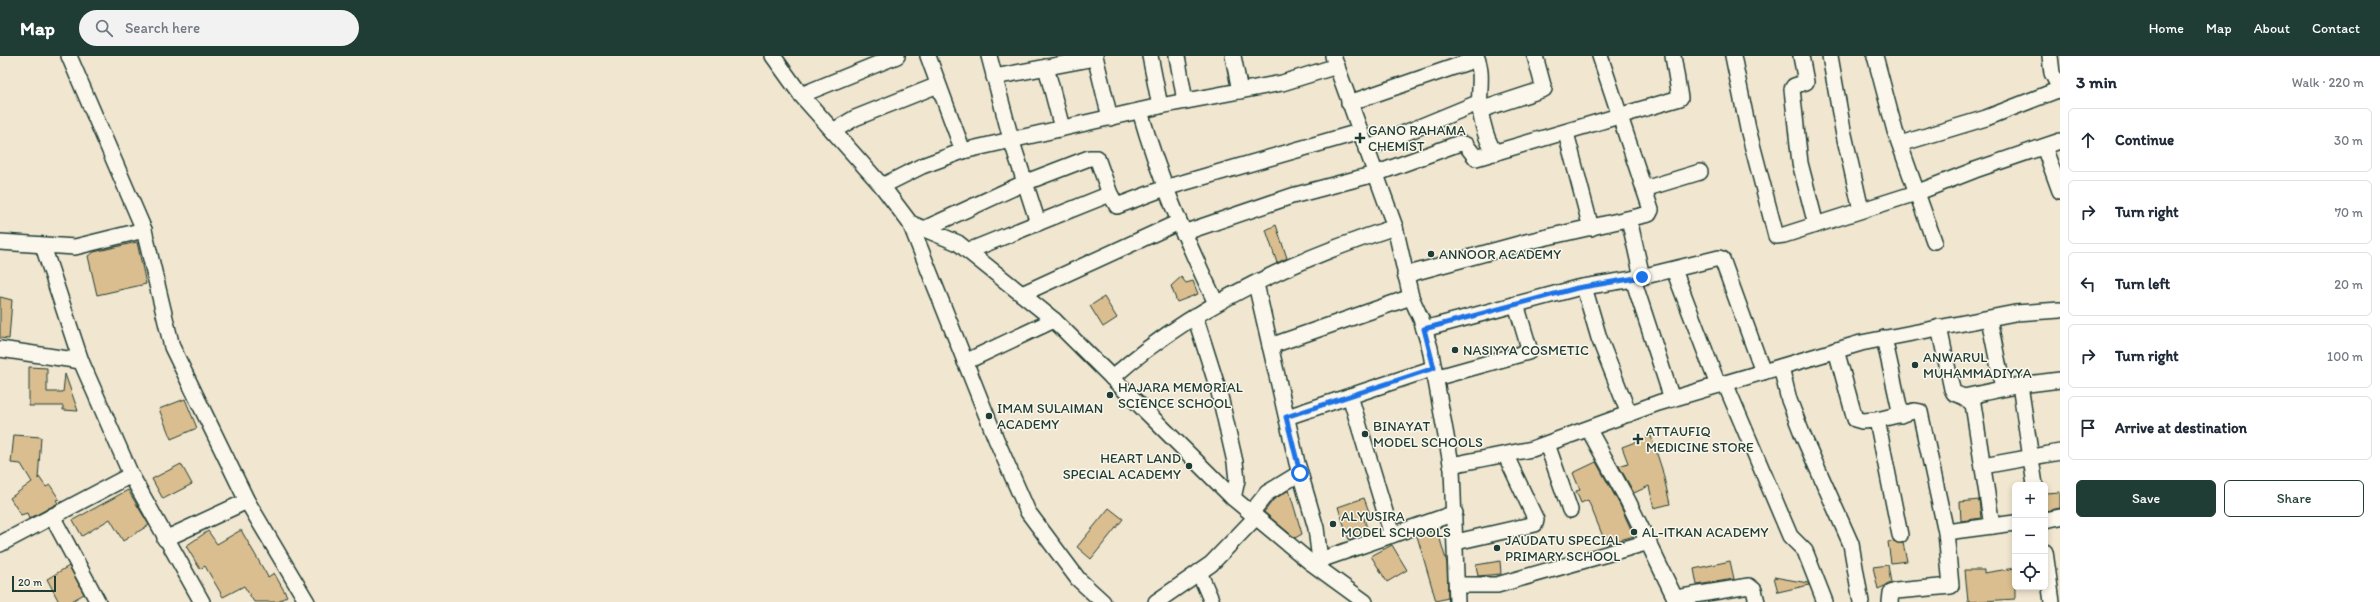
<!DOCTYPE html>
<html lang="en">
<head>
<meta charset="utf-8">
<style>
	body { margin:0; font-family:Itim,sans-serif; background:#f2f2f3; color:#1f2937 }
	.controls { position:absolute; right:12px; bottom:12px; display:grid; overflow:hidden; border-radius:6px; box-shadow:0 2px 6px #0003 }
	.controls button { width:36px; height:36px; display:grid; place-items:center; padding:0; border:0; border-bottom:1px solid #e0e1e3; background:#fff; color:#1f2937; font:20px sans-serif }
	.scale { position:absolute; left:12px; bottom:10px; width:44px; box-sizing:border-box; padding-left:4px; border:2px solid #1f3d34; border-top:0; font-size:11px; line-height:14px; white-space:nowrap; color:#1f3d34; -webkit-text-stroke:3px #fbf7ec; paint-order:stroke }
	.stop { position:absolute; width:12px; height:12px; margin:-9px; border:3px solid #1a73e8; border-radius:50%; background:#fff }
	.stop.end { background:#1a73e8; border-color:#fff; box-shadow:0 1px 4px #0008 }
	.list { margin:0; padding:0; list-style:none }
	h2 { display:flex; justify-content:space-between; align-items:center; height:52px; margin:0; padding:0 16px; font-size:17px }
	h2 small { font-size:13px; font-weight:400; color:#747a83 }
	.list li { display:grid; grid-template-columns:26px 1fr auto; gap:12px; align-items:center; box-sizing:border-box; height:64px; margin:0 8px 8px; padding:0 8px; border:1px solid #e0e1e3; border-radius:6px }
	.list b { display:block; font-size:15px; white-space:nowrap }
	.list em { font-size:13px; font-style:normal; color:#747a83 }
	.actions { display:flex; gap:8px; padding:12px 16px }
	.actions a { flex:1; padding:9px 0; border:1px solid #1f3d34; border-radius:6px; text-align:center; font-size:14px; color:#1f3d34 }
	.actions .main { background:#1f3d34; color:#fff }
	.icon { flex:none; width:22px; height:22px; fill:none; stroke:currentColor; stroke-width:2; stroke-linecap:round; stroke-linejoin:round }
	.map { position:relative; flex:none; width:2060px; height:546px; overflow:hidden }
	header { display:flex; align-items:center; gap:24px; box-sizing:border-box; height:56px; padding:0 20px; background:#1f3d34; color:#fff }
	header strong { font-size:19px }
	nav { display:flex; gap:22px; margin-inline-start:auto; font-size:14px }
	.search { width:280px; height:36px; background:#f2f2f3; display:flex; align-items:center; gap:10px; box-sizing:border-box; padding:0 14px; border-radius:22px; color:#747a83; font-size:15px }
	main { display:flex }
	aside { flex:1; background:#fff }
	.map>svg:first-child { display:block }
	.building { fill:#dabe8f; stroke:#1f3d34 }
	.lines { fill:none; stroke-linecap:round; stroke-linejoin:round }
	.minor-casing { stroke:#1f3d34; stroke-width:18 }
	.minor { stroke:#fbf7ec; stroke-width:15 }
	.route { stroke:#1a73e8; stroke-width:5 }
	.poi-dot { fill:#1f3d34; stroke:#fbf7ec; stroke-width:1.5 }
	.labels { text-anchor:middle; stroke-width:3; stroke-linejoin:round; paint-order:stroke }
	.poi-label { font-size:14px; fill:#1f3d34; stroke:#fbf7ec; text-anchor:start }
</style>
</head>
<body>
<header>
<strong>Map</strong>
<div class="search"><svg class="icon" aria-label="search" viewBox="0 0 24 24"><circle cx="10" cy="10" r="6"/><path d="M15 15l6 6"/></svg>Search here</div>
<nav><a>Home</a><a>Map</a><a>About</a><a>Contact</a></nav>
</header>
<main>
<div class="map">
<svg width="2060" height="546" viewBox="0 0 2060 546">
	<rect width="100%" height="100%" fill="#f1e6d0"/>
	<filter id="ink" filterUnits="userSpaceOnUse"><feTurbulence type="fractalNoise" baseFrequency=".025" numOctaves="2"/><feDisplacementMap in="SourceGraphic" scale="8" xChannelSelector="R" yChannelSelector="G"/><feConvolveMatrix kernelMatrix="1 2 1 2 8 2 1 2 1" color-interpolation-filters="sRGB"/></filter>
	<g filter="url(#ink)">
		<!-- building -->
		<g class="building">
			<path d="M 1276,169 L 1287,202 L 1277,207 L 1266,174 Z"/>
			<path d="M 137,186 L 146,228 L 97,239 L 88,200 L 94,196 Z"/>
			<path d="M 1181,221 L 1186,227 L 1193,225 L 1198,238 L 1177,246 L 1171,230 Z"/>
			<path d="M 0,241 L 12,244 L 9,283 L 0,282 Z"/>
			<path d="M 1104,241 L 1117,262 L 1103,271 L 1090,250 Z"/>
			<path d="M 29,311 L 47,312 L 47,336 L 63,336 L 65,318 L 78,355 L 63,354 L 63,350 L 29,350 Z"/>
			<path d="M 185,343 L 197,372 L 171,383 L 159,353 Z"/>
			<path d="M 14,379 L 41,381 L 38,423 L 39,421 L 46,431 L 50,429 L 59,443 L 56,444 L 58,447 L 29,463 L 27,457 L 21,459 L 10,442 L 32,426 L 21,408 L 11,407 Z"/>
			<path d="M 1651,380 L 1662,413 L 1670,448 L 1654,452 L 1649,430 L 1634,437 L 1619,410 L 1628,407 L 1622,391 Z"/>
			<path d="M 1596,406 L 1620,449 L 1634,480 L 1606,488 L 1588,444 L 1581,447 L 1576,435 L 1580,434 L 1573,417 Z"/>
			<path d="M 181,408 L 192,428 L 163,443 L 152,423 Z"/>
			<path d="M 128,434 L 149,469 L 123,485 L 110,463 L 82,480 L 73,464 Z"/>
			<path d="M 1289,434 L 1302,478 L 1295,482 L 1264,456 L 1273,444 Z"/>
			<path d="M 2060,436 L 2060,452 L 2045,455 L 2045,437 Z"/>
			<path d="M 1364,442 L 1371,461 L 1364,463 L 1369,477 L 1349,484 L 1338,451 Z"/>
			<path d="M 1979,444 L 1981,462 L 1961,465 L 1960,446 Z"/>
			<path d="M 1109,452 L 1123,463 L 1091,503 L 1077,491 Z"/>
			<path d="M 1437,473 L 1447,507 L 1448,542 L 1436,545 L 1417,480 Z"/>
			<path d="M 241,474 L 268,521 L 274,517 L 287,540 L 278,546 L 254,546 L 244,530 L 223,541 L 205,510 L 200,513 L 186,490 L 208,475 L 217,488 Z"/>
			<path d="M 1894,485 L 1903,487 L 1907,505 L 1891,507 L 1888,486 Z"/>
			<path d="M 1392,489 L 1407,514 L 1387,526 L 1371,500 Z"/>
			<path d="M 1500,505 L 1501,518 L 1478,520 L 1476,509 Z"/>
			<path d="M 1730,505 L 1734,523 L 1697,529 L 1694,513 Z"/>
			<path d="M 1888,509 L 1891,527 L 1878,533 L 1873,511 Z"/>
			<path d="M 69,510 L 84,538 L 70,546 L 59,546 L 47,523 Z"/>
			<path d="M 2015,512 L 2015,543 L 1968,546 L 1965,514 L 1984,514 L 1984,517 Z"/>
			<path d="M 1774,521 L 1808,527 L 1809,529 L 1778,536 Z"/>
		</g>
		<g class="lines">
			<!-- minor casing -->
			<g class="minor-casing">
				<g id="minor">
					<path d="M 69,0 L 144,174 L 172,291 L 247,445 L 307,546"/>
					<path d="M 773,0 L 801,39 L 882,130 L 910,167 L 996,383 L 1028,456 L 1078,523 L 1103,546"/>
					<path d="M 928,0 L 963,95"/>
					<path d="M 989,0 L 1011,83 L 1038,167"/>
					<path d="M 1095,0 L 1110,62"/>
					<path d="M 1150,0 L 1160,50"/>
					<path d="M 1177,0 L 1185,45"/>
					<path d="M 1233,0 L 1240,35"/>
					<path d="M 1333,0 L 1395,171 L 1411,241 L 1421,263 L 1430,292 L 1452,413 L 1457,546"/>
					<path d="M 1476,0 C 1484,18 1478,35 1480,53 C 1482,66 1487,88 1496,97"/>
					<path d="M 1733,0 L 1748,73 L 1776,180 L 1784,179 L 1916,137 L 1975,114 L 2060,85"/>
					<path d="M 1801,0 L 1806,26 L 1794,30 L 1792,33 L 1800,107 L 1816,169"/>
					<path d="M 1830,0 L 1843,74 L 1861,154"/>
					<path d="M 1875,0 L 1895,75 L 1934,185"/>
					<path d="M 2050,0 L 2052,17 L 2060,33"/>
					<path d="M 1046,11 L 1062,72"/>
					<path d="M 994,21 L 1095,2"/>
					<path d="M 801,39 L 897,0"/>
					<path d="M 1349,47 L 1477,3"/>
					<path d="M 1480,54 L 1544,33 L 1535,0"/>
					<path d="M 1140,55 C 1159,122 1186,184 1216,247"/>
					<path d="M 833,75 L 855,62 L 938,29"/>
					<path d="M 1566,77 L 1591,172"/>
					<path d="M 1900,88 L 1986,62 L 2060,33"/>
					<path d="M 2044,91 L 2060,135"/>
					<path d="M 1366,93 L 1480,46"/>
					<path d="M 882,130 L 922,110 L 963,95 L 1160,50 L 1282,27 L 1337,10"/>
					<path d="M 1644,133 L 1700,116"/>
					<path d="M 1629,163 L 1642,221"/>
					<path d="M 910,167 L 958,187 L 1054,264 L 1233,442 L 1310,506 L 1365,546"/>
					<path d="M 924,173 L 1024,127 L 1089,102 L 1097,102 L 1110,138 L 1117,150 L 1165,132 L 1359,76"/>
					<path d="M 1183,177 L 1292,140 L 1375,118 L 1460,87 L 1466,89 L 1476,102 L 1680,42 L 1673,0"/>
					<path d="M 0,186 L 75,191 L 144,174"/>
					<path d="M 43,190 L 81,305 L 131,419 L 202,546"/>
					<path d="M 968,195 L 1110,138"/>
					<path d="M 1674,214 L 1718,329"/>
					<path d="M 1405,219 L 1530,185 L 1649,158 L 1651,154 L 1600,0"/>
					<path d="M 1633,223 L 1672,343"/>
					<path d="M 1256,228 L 1297,407 L 1316,472 L 1321,513"/>
					<path d="M 1584,231 L 1599,282 L 1629,358"/>
					<path d="M 1022,238 L 1179,166"/>
					<path d="M 1195,260 L 1219,336 L 1235,406 L 1237,424 L 1233,442"/>
					<path d="M 1989,263 L 2003,332"/>
					<path d="M 1939,271 L 1952,333 L 1954,337 L 1964,341 L 1973,348 L 1992,470"/>
					<path d="M 1424,273 L 1577,232 L 1633,223 L 1719,202 L 1722,203 L 1763,316"/>
					<path d="M 1884,282 L 1901,359"/>
					<path d="M 1270,290 L 1411,241"/>
					<path d="M 0,293 L 81,305"/>
					<path d="M 1836,294 L 1855,363 L 1862,365 L 1877,364 L 1900,479"/>
					<path d="M 965,306 L 1054,264"/>
					<path d="M 1781,311 L 1789,344 L 1803,380 L 1851,488 L 1861,546"/>
					<path d="M 1112,322 C 1192,250 1293,204 1395,171"/>
					<path d="M 1435,322 L 1528,296 L 1529,292 L 1516,248"/>
					<path d="M 1725,327 L 1790,480 L 1805,495 L 1825,546"/>
					<path d="M 2020,329 L 2035,429"/>
					<path d="M 1350,340 L 1392,479"/>
					<path d="M 1964,341 L 2020,329 L 2060,324"/>
					<path d="M 1287,361 L 1434,312"/>
					<path d="M 1877,364 L 1914,355 L 1920,356 L 1946,476 L 1951,530 L 1896,535 L 1891,537 L 1890,546"/>
					<path d="M 1589,374 L 1628,445 L 1677,546"/>
					<path d="M 1547,388 L 1570,454"/>
					<path d="M 1451,409 L 1532,393 L 1658,347 L 1861,287 L 2015,257 L 2060,254"/>
					<path d="M 1983,410 L 2060,396"/>
					<path d="M 1251,457 L 1267,437 L 1300,417"/>
					<path d="M 52,460 L 98,546"/>
					<path d="M 2045,464 L 2060,461"/>
					<path d="M 1946,476 L 2015,467"/>
					<path d="M 165,483 L 247,445"/>
					<path d="M 1456,486 L 1535,468 L 1536,464 L 1506,400"/>
					<path d="M 0,488 L 131,419"/>
					<path d="M 2045,496 L 2052,546"/>
					<path d="M 1320,504 L 1455,457"/>
					<path d="M 1199,516 L 1212,546"/>
					<path d="M 1457,529 L 1497,529 L 1649,486"/>
					<path d="M 1676,542 L 1749,530 L 1754,534 L 1757,546"/>
					<path d="M 1156,546 L 1211,508 L 1256,461"/>
				</g>
			</g>
			<!-- minor -->
			<use href="#minor" class="minor"/>
		</g>
	</g>
	<g class="lines" filter="url(#ink)">
		<!-- route -->
		<path class="route" d="M 1300,417 L 1286,361 L 1434,312 L 1424,273 L 1577,232 L 1642,221"/>
	</g>
	<!-- markers -->
	<g class="poi-dot">
		<path d="M1358 76h4v4h4v4h-4v4h-4v-4h-4v-4h4z"/>
		<circle cx="1431" cy="198" r="4"/>
		<circle cx="1455" cy="294" r="4"/>
		<circle cx="1915" cy="309" r="4"/>
		<circle cx="1110" cy="339" r="4"/>
		<circle cx="989" cy="360" r="4"/>
		<circle cx="1365" cy="378" r="4"/>
		<path d="M1636 377h4v4h4v4h-4v4h-4v-4h-4v-4h4z"/>
		<circle cx="1189" cy="410" r="4"/>
		<circle cx="1333" cy="468" r="4"/>
		<circle cx="1634" cy="476" r="4"/>
		<circle cx="1497" cy="492" r="4"/>
	</g>
	<g class="labels">
		<!-- poi labels -->
		<g class="poi-label">
			<text x="1368" y="79">GANO RAHAMA<tspan x="1368" dy="16">CHEMIST</tspan></text>
			<text x="1439" y="203">ANNOOR ACADEMY</text>
			<text x="1463" y="299">NASIYYA COSMETIC</text>
			<text x="1923" y="306">ANWARUL<tspan x="1923" dy="16">MUHAMMADIYYA</tspan></text>
			<text x="1118" y="336">HAJARA MEMORIAL<tspan x="1118" dy="16">SCIENCE SCHOOL</tspan></text>
			<text x="997" y="357">IMAM SULAIMAN<tspan x="997" dy="16">ACADEMY</tspan></text>
			<text x="1373" y="375">BINAYAT<tspan x="1373" dy="16">MODEL SCHOOLS</tspan></text>
			<text x="1646" y="380">ATTAUFIQ<tspan x="1646" dy="16">MEDICINE STORE</tspan></text>
			<text x="1181" y="407" text-anchor="end">HEART LAND<tspan x="1181" dy="16">SPECIAL ACADEMY</tspan></text>
			<text x="1341" y="465">ALYUSIRA<tspan x="1341" dy="16">MODEL SCHOOLS</tspan></text>
			<text x="1642" y="481">AL-ITKAN ACADEMY</text>
			<text x="1505" y="489">JAUDATU SPECIAL<tspan x="1505" dy="16">PRIMARY SCHOOL</tspan></text>
		</g>
	</g>
</svg>
<div class="controls">
<button>+</button>
<button>−</button>
<button><svg class="icon" aria-label="locate" viewBox="0 0 24 24"><circle cx="12" cy="12" r="6"/><path d="M12 2v4M12 18v4M2 12h4M18 12h4"/></svg></button>
</div>
<div class="scale">20 m</div>
<div class="stop" style="left:1300px;top:417px"></div>
<div class="stop end" style="left:1642px;top:221px"></div>
</div>
<aside>
<h2>3 min<small>Walk · 220 m</small></h2>
<ul class="list">
<li><svg class="icon" aria-label="ahead" viewBox="0 0 24 24"><path d="M12 20V5M6 11l6-6 6 6"/></svg><div><b>Continue</b></div><em>30 m</em></li>
<li><svg class="icon" aria-label="right" viewBox="0 0 24 24"><path d="M7 20v-9h11M14 6l5 5-5 5"/></svg><div><b>Turn right</b></div><em>70 m</em></li>
<li><svg class="icon" aria-label="left" viewBox="0 0 24 24"><path d="M17 20v-9H6M10 6l-5 5 5 5"/></svg><div><b>Turn left</b></div><em>20 m</em></li>
<li><svg class="icon" aria-label="right" viewBox="0 0 24 24"><path d="M7 20v-9h11M14 6l5 5-5 5"/></svg><div><b>Turn right</b></div><em>100 m</em></li>
<li><svg class="icon" aria-label="arrive" viewBox="0 0 24 24"><path d="M6 21V4h12l-3 4 3 4H6"/></svg><div><b>Arrive at destination</b></div></li>
</ul>
<div class="actions"><a class="main">Save</a><a>Share</a></div>
</aside>
</main>
</body>
</html>
